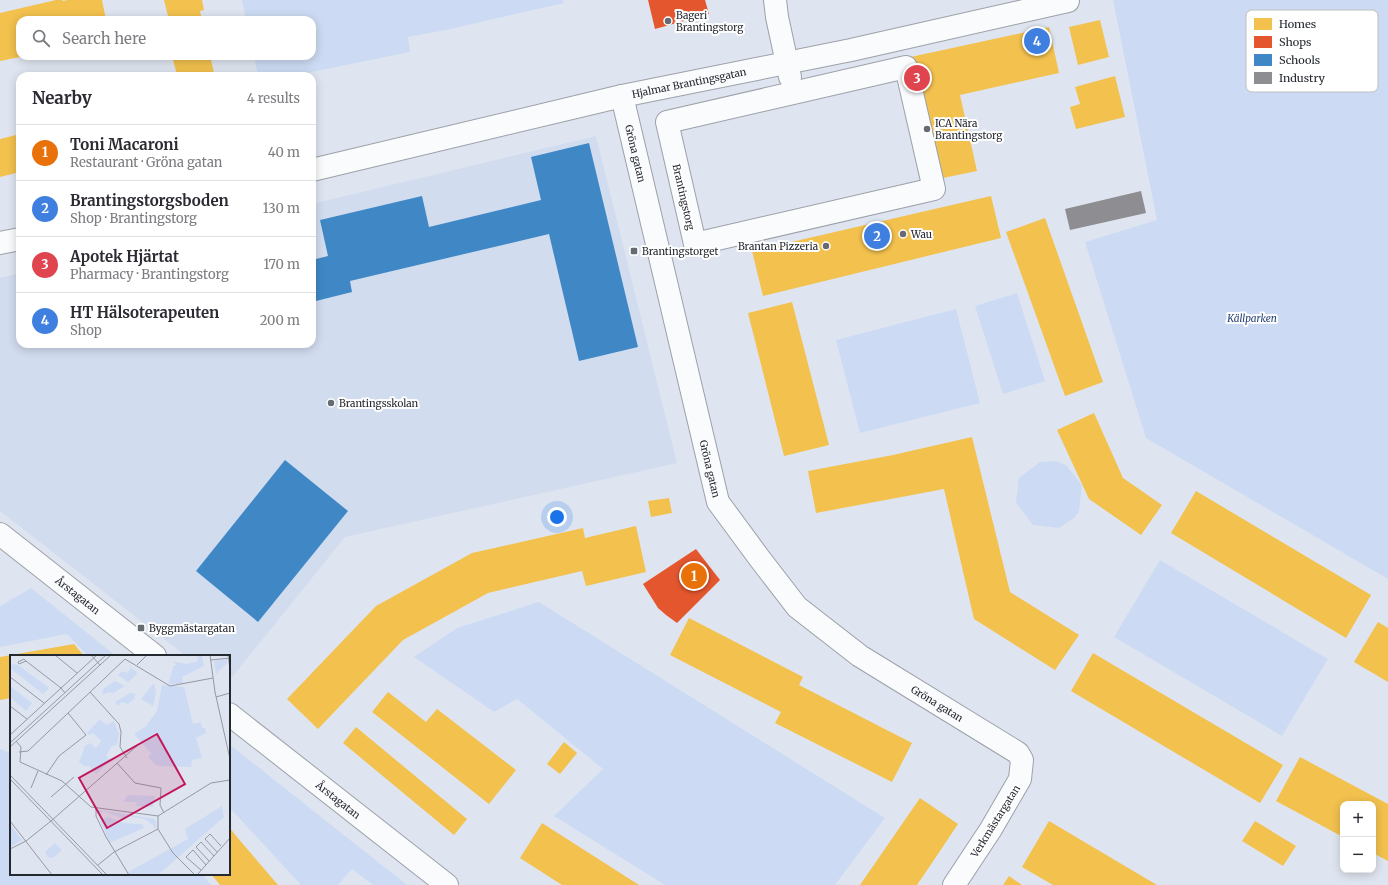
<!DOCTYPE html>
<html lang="en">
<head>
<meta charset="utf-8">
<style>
	body { margin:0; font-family:Merriweather,serif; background:#f7f7f7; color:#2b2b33 }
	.controls { position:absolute; right:12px; bottom:12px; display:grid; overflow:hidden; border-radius:8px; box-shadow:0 2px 10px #0003 }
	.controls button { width:36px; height:36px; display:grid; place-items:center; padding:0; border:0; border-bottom:1px solid #e1e1e2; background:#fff; color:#2b2b33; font:20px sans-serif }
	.you { position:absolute; left:557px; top:517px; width:14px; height:14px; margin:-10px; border:3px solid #fff; border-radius:50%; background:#1a73e8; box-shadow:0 0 0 6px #1a73e833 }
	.badge { display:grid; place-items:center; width:26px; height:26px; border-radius:50%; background:#656a73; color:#fff; font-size:13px; font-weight:700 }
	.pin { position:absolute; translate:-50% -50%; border:2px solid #fff; box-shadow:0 1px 4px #0006 }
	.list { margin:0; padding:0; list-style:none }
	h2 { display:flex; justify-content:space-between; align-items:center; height:52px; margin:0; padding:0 16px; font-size:17px }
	h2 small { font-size:13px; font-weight:400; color:#7c7c81 }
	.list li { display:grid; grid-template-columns:26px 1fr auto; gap:12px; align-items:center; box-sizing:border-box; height:56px; padding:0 16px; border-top:1px solid #e1e1e2 }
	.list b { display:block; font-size:15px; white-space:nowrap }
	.list p { margin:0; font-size:13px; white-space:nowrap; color:#7c7c81 }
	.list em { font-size:13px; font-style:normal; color:#7c7c81 }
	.icon { flex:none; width:22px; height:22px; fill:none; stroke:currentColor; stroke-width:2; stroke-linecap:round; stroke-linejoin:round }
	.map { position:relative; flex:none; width:1388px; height:885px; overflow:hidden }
	.search { position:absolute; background:#fff; box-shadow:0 2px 10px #0003; left:16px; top:16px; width:300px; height:44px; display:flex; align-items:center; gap:10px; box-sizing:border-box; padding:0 14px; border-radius:12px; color:#7c7c81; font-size:15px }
	.panel { position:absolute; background:#fff; box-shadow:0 2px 10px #0003; left:16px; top:72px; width:300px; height:276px; border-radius:12px }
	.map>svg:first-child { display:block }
	.built { fill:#d1dcef }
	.green { fill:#ccdbf3 }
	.homes { fill:#f2c14e }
	.shops { fill:#e4572e }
	.schools { fill:#3f88c5 }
	.industry { fill:#8d8d92 }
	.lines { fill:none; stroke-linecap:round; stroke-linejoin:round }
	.minor-casing { stroke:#9ca0a8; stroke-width:24 }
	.minor { stroke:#fafbfd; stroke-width:22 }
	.poi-dot { fill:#656a73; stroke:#fff; stroke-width:1.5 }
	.labels { text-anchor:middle; stroke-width:4; stroke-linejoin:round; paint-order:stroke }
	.poi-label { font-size:10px; fill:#24282f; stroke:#fff; text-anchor:start }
	.street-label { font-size:10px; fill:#24282f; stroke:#fff }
	.park-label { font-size:10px; font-style:italic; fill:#233e73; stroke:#fff }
	.inset-road { fill:none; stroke:#9499a3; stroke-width:1 }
	.view { fill:#c2185b; fill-opacity:0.15; stroke:#c2185b; stroke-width:2 }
	.inset-edge { fill:none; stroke:#24282f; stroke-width:2 }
	.key { fill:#fff; stroke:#bdbec1; stroke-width:1 }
	.key-label { font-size:11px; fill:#24282f }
</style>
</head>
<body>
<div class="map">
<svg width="1388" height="885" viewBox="0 0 1388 885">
	<rect width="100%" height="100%" fill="#dfe5f0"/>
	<!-- built -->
	<path class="built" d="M 596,136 L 677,463 L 345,537 L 229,681 L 229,656 L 186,656 L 0,511 L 0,278 L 20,273 L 20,344 L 312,344 L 312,204 Z"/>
	<!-- green -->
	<g class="green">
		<path d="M 242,0 L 563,0 L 564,3 L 446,30 L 408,37 L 410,52 L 292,76 L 258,76 L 254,56 L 312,56 L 312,20 L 246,20 Z"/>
		<path d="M 1113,0 L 1388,0 L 1388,579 L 1146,438 L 1085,242 L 1157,220 Z"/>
		<path d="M 1017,293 L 1045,381 L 1003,394 L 975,306 Z"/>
		<path d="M 956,309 L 980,403 L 860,433 L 836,340 Z"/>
		<path d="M 1055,461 L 1066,465 L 1082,485 L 1079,511 L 1075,517 L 1059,528 L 1033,525 L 1016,503 L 1019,478 L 1040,462 Z"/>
		<path d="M 1160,560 L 1328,659 L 1282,736 L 1114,637 Z"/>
		<path d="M 31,588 L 116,656 L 88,656 L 67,634 L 0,647 L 0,606 Z"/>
		<path d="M 539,602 L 885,818 L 835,885 L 665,885 L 554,816 L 603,769 L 517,699 L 494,712 L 414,657 L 457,628 Z"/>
		<path d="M 229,744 L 407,885 L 373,885 L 352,869 L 338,885 L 301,885 L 229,807 Z"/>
		<path d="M 0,749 L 11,753 L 11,874 L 202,874 L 211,885 L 0,885 Z"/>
	</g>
	<!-- homes -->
	<g class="homes">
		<path d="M 56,0 L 62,0 L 63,1 L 68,0 L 102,0 L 106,20 L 20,20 L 20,57 L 0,61 L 0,13 Z"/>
		<path d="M 164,0 L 202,0 L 204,10 L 200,11 L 202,20 L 169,20 Z"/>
		<path d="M 1100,20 L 1109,57 L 1078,65 L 1069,27 Z"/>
		<path d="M 1049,27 L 1059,73 L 960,95 L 977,171 L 933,180 L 906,58 Z"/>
		<path d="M 172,56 L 210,56 L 214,73 L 220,72 L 221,76 L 181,76 L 181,74 L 177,75 Z"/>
		<path d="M 1115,76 L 1125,117 L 1076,129 L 1070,107 L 1080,104 L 1075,87 Z"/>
		<path d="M 20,134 L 20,172 L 0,177 L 0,139 Z"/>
		<path d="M 991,196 L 1001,238 L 763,296 L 752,251 Z"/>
		<path d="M 1045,218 L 1103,382 L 1065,396 L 1006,232 Z"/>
		<path d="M 792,302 L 829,445 L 784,456 L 748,313 Z"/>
		<path d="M 1094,413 L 1123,478 L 1162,505 L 1141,535 L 1089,499 L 1057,430 Z"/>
		<path d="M 972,437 L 1010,592 L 1079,635 L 1055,670 L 974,619 L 944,489 L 816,513 L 808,471 L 893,455 Z"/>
		<path d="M 1196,491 L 1371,595 L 1346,638 L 1171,533 Z"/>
		<path d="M 669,498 L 672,513 L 651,517 L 648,501 Z"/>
		<path d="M 636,526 L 646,572 L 586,586 L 582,571 L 488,593 L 403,640 L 318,729 L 287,699 L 376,606 L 472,553 L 583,528 L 585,538 Z"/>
		<path d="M 689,618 L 803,677 L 799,685 L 912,743 L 892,782 L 775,723 L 781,712 L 670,655 Z"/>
		<path d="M 1378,622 L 1388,628 L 1388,682 L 1354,662 Z"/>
		<path d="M 74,644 L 84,656 L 11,656 L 11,698 L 0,700 L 0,657 Z"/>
		<path d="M 1093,653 L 1283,765 L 1260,803 L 1071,691 Z"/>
		<path d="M 388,692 L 426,722 L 437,709 L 516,770 L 489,804 L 372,712 Z"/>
		<path d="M 356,727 L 467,819 L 454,835 L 343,743 Z"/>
		<path d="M 564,742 L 577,753 L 560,774 L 547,764 Z"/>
		<path d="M 1300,757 L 1388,804 L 1388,861 L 1373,853 L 1373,804 L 1343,804 L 1343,837 L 1276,801 Z"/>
		<path d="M 920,798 L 958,824 L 936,857 L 917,885 L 860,885 Z"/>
		<path d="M 1049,821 L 1157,885 L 1053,885 L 1022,867 Z"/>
		<path d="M 1255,821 L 1296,846 L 1283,866 L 1242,841 Z"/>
		<path d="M 542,823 L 639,885 L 562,885 L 520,858 Z"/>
		<path d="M 229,827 L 237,837 L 278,885 L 220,885 L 211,874 L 229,874 Z"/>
		<path d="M 1009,876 L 1022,885 L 1003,885 Z"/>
	</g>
	<!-- shops -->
	<g class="shops">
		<path d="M 648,0 L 705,0 L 709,14 L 655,29 Z"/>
		<path d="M 696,549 L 720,580 L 677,623 L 666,615 L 658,608 L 643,584 Z"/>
	</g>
	<!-- schools -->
	<g class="schools">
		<path d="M 589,143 L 638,347 L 579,361 L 549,234 L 350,281 L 352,292 L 312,302 L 312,260 L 328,256 L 320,220 L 422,196 L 429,227 L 541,200 L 531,157 Z"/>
		<path d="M 285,460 L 348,511 L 258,622 L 196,571 Z"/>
	</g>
	<!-- industry -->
	<path class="industry" d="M 1141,191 L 1146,213 L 1070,230 L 1065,209 Z"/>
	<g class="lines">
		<!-- minor casing -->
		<g class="minor-casing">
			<g id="minor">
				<path d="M 775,0 L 777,17 L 790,77"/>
				<path d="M 906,67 L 934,189 L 695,244 L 667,122 Z"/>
				<path id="s1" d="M 622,96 L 718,502 L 760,559 L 797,607 L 860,656 L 1018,753 L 1022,760 L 1020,779 L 991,829 L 954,885"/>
				<path id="s2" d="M 312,170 L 622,96 L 851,50 L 1068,1"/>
				<path d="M 0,243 L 20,239"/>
				<path id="s3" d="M 0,534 L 155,656"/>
				<path id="s4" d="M 229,714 L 447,885"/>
			</g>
		</g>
		<!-- minor -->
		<use href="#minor" class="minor"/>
	</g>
	<!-- markers -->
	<g class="poi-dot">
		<circle cx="668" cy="21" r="4"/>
		<circle cx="927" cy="129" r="4"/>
		<circle cx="903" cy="234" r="4"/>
		<circle cx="826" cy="246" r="4"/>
		<rect x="630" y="247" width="8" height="8" rx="2"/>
		<circle cx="331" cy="403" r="4"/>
		<rect x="137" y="624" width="8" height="8" rx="2"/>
	</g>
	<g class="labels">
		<!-- poi labels -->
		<g class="poi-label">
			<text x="676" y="19">Bageri<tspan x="676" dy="12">Brantingstorg</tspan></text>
			<text x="935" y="127">ICA Nära<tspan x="935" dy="12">Brantingstorg</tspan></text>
			<text x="911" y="238">Wau</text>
			<text x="818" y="250" text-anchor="end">Brantan Pizzeria</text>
			<text x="642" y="255">Brantingstorget</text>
			<text x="339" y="407">Brantingsskolan</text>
			<text x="149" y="632">Byggmästargatan</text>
		</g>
		<!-- street labels -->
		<g class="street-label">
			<text dy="4" stroke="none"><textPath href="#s2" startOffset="387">Hjalmar Brantingsgatan</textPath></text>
			<text dy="4" stroke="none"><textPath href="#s1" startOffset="59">Gröna gatan</textPath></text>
			<text transform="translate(684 197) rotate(77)" y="4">Brantingstorg</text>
			<text dy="4" stroke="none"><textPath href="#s1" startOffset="383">Gröna gatan</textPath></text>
			<text dy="4" stroke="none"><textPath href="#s3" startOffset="99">Årstagatan</textPath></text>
			<text dy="4" stroke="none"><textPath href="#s1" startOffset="719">Gröna gatan</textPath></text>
			<text dy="4" stroke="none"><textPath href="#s4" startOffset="139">Årstagatan</textPath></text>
			<text transform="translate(995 821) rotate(-58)" y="4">Verkmästargatan</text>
		</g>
		<!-- park labels -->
		<g class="park-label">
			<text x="1252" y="322">Källparken</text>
		</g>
	</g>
	<!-- overview -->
	<g transform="translate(10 655)">
		<rect width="220" height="220" fill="#dfe5f0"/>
		<path d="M 187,0 L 192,0 L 194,11 L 172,22 L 173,29 L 158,29 L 164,10 L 167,10 L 162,6 L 177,9 L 188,6 ZM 217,4 L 217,8 L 206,19 L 204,6 ZM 0,9 L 8,10 L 39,33 L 33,39 L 0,13 ZM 121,13 L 127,17 L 126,20 L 118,27 L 108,20 L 112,16 L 117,18 ZM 105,26 L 115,31 L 102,39 L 100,37 L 92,40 L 93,34 ZM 144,28 L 146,38 L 143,51 L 131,44 ZM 152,30 L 174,32 L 183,69 L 191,67 L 192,73 L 195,73 L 196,78 L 186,83 L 192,103 L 182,105 L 181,112 L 147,111 L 138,102 L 141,98 L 124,79 L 136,71 L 147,56 ZM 0,31 L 22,48 L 16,56 L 0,42 ZM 120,38 L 125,39 L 124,44 L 118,49 L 112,47 L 108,51 L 105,47 ZM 90,64 L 96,70 L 104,66 L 109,79 L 107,90 L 102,91 L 96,101 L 101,105 L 86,119 L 78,110 L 76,112 L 69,107 L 75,91 L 80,88 L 86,93 L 91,86 L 83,78 L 79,80 L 77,78 ZM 118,140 L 145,141 L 143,152 L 126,151 L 127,147 L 113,147 ZM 212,151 L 214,162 L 148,220 L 120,220 L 118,217 L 178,184 L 175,174 ZM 89,155 L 145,164 L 147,172 L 143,174 L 144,171 L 135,164 L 116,161 L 115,164 L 93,156 L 88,160 ZM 98,162 L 113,168 L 132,169 L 134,173 L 100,188 L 90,166 ZM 0,169 L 12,185 L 0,192 ZM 45,188 L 52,195 L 43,203 L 38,202 L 35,197 Z" fill="#ccdbf3"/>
		<path class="inset-road" d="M 45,0 L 67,18M 81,0 L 90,10M 200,0 L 205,37 L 220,104M 218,0 L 220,14M 201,5 L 220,3M 16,6 L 9,9 L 8,7 L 14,4 L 16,6 L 51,33 L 55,38M 127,10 L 137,0M 0,22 L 34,48M 80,37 L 109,69 L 111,77 L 110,92 L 117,103M 206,42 L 220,38M 0,51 L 17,64M 0,80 L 87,0M 6,86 L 11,92 L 10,107 L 52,126 L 81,152 L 148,161 L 201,128 L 220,125M 0,88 L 96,0M 0,92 L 101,0M 9,97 L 18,96 L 115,4 L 160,31 L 203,23M 107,108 L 125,128 L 151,133 L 150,150 L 154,158M 0,120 L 97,220M 36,120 L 49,101 L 76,80 L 58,58M 0,124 L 93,220M 21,133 L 28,116M 41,142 L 64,122M 86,153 L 86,161 L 96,182 L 119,220M 148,161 L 148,174 L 163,198 L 185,220M 0,166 L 42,220M 0,194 L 16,186 L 41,166 L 129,89M 207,197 L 195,184 L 200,179 L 211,191M 199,206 L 186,192 L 191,187 L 204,201M 88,210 L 104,197 L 148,174M 191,215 L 176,202 L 183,195 L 196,210M 187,220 L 220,183"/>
		<path class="view" d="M 147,79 L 175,129 L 97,173 L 69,123 Z"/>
		<rect width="220" height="220" class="inset-edge"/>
	</g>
	<!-- legend -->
	<rect x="1246" y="10" width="132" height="82" rx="6" class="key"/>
	<rect x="1254" y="18" width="18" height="12" fill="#f2c14e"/>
	<rect x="1254" y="36" width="18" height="12" fill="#e4572e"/>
	<rect x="1254" y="54" width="18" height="12" fill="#3f88c5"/>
	<rect x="1254" y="72" width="18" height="12" fill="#8d8d92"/>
	<g class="key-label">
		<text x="1279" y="28">Homes</text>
		<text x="1279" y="46">Shops</text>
		<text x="1279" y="64">Schools</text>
		<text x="1279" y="82">Industry</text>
	</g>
</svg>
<div class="controls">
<button>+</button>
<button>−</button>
</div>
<div class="you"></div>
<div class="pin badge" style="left:694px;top:576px;background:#e8710a">1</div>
<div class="pin badge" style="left:877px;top:236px;background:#3f7fe0">2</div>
<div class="pin badge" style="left:917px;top:78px;background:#e0444e">3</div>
<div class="pin badge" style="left:1037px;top:41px;background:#3f7fe0">4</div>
<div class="search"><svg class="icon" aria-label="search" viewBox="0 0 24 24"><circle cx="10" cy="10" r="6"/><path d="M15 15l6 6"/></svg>Search here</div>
<section class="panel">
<h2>Nearby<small>4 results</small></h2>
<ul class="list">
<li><span class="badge" style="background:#e8710a">1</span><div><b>Toni Macaroni</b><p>Restaurant · Gröna gatan</p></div><em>40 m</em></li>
<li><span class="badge" style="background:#3f7fe0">2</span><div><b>Brantingstorgsboden</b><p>Shop · Brantingstorg</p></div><em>130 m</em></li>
<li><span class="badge" style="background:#e0444e">3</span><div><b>Apotek Hjärtat</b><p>Pharmacy · Brantingstorg</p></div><em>170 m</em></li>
<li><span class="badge" style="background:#3f7fe0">4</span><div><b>HT Hälsoterapeuten</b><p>Shop</p></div><em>200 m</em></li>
</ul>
</section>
</div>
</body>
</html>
